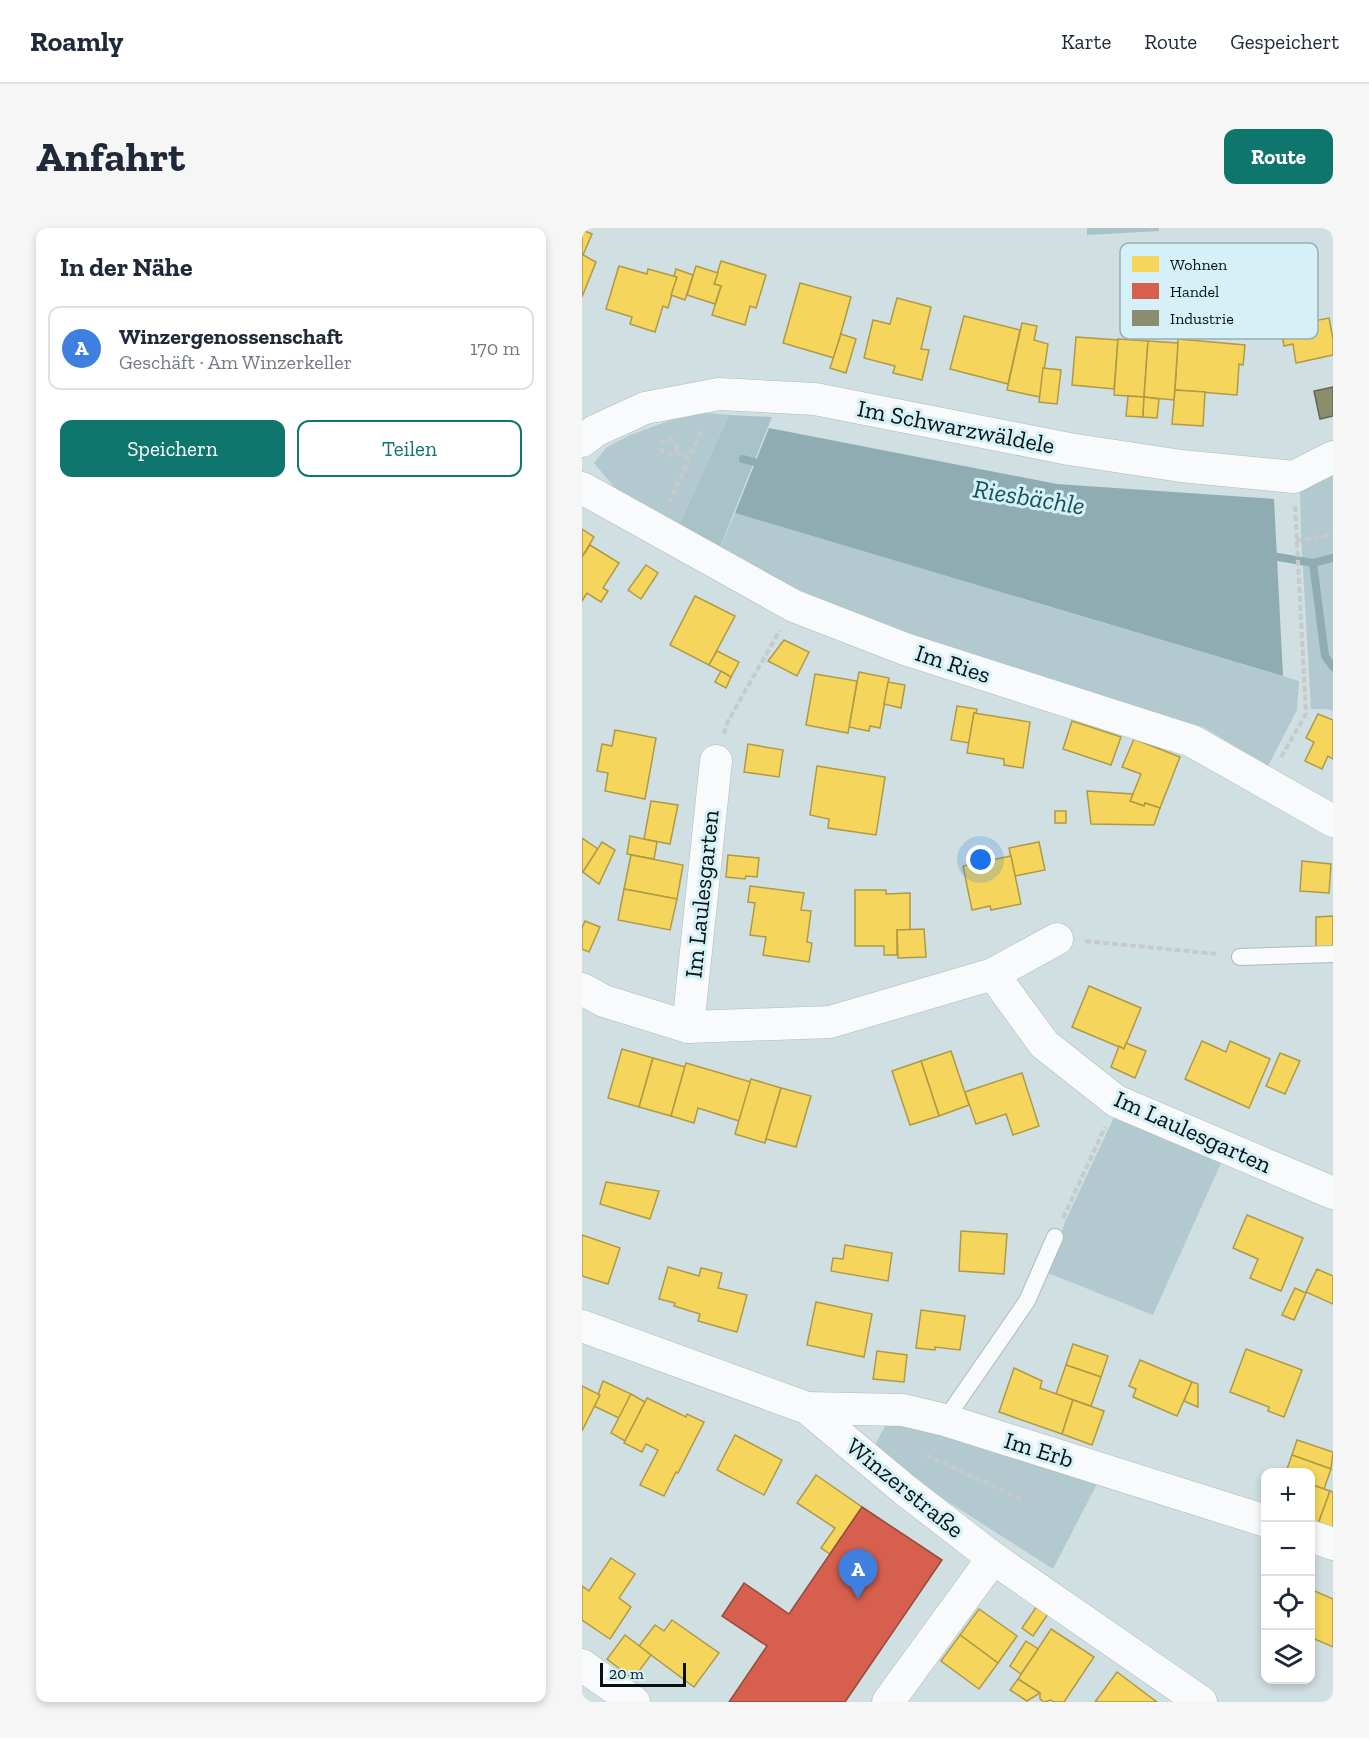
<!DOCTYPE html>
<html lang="de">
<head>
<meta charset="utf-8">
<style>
	body { margin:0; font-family:"Zilla Slab",serif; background:#f6f6f7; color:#1f2937 }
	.controls { position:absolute; right:18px; bottom:18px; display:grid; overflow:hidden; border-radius:12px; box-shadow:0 3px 9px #0003 }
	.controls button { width:54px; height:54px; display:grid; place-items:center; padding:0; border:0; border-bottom:2px solid #e0e1e3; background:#fff; color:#1f2937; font:30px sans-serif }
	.scale { position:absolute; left:18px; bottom:15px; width:86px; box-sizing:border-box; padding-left:6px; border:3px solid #081213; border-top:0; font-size:16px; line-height:21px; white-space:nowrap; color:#081213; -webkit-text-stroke:4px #d5f1f7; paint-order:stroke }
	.you { position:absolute; left:399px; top:632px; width:21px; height:21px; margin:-15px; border:4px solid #fff; border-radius:50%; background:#1a73e8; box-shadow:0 0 0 9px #1a73e833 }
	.badge { display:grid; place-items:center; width:39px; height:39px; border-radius:50%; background:#0f766e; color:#fff; font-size:20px; font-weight:700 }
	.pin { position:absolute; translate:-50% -50px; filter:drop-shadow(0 2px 3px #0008) }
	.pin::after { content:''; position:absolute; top:32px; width:21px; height:18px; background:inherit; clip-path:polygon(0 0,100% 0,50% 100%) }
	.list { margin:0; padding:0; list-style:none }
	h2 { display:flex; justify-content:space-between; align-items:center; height:78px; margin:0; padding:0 24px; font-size:26px }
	h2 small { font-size:20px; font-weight:400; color:#747a83 }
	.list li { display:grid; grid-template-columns:39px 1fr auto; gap:18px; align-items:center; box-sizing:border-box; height:84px; margin:0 12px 12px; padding:0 12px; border:2px solid #e0e1e3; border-radius:12px }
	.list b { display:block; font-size:22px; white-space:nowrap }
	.list p { margin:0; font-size:20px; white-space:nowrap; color:#747a83 }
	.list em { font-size:20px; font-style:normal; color:#747a83 }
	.actions { display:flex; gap:12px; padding:18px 24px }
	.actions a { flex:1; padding:14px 0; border:2px solid #0f766e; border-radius:12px; text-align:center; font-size:21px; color:#0f766e }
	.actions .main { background:#0f766e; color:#fff }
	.icon { flex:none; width:33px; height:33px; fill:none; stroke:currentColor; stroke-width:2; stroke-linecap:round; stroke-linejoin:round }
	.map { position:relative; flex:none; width:751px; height:1474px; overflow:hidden; border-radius:12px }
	header { display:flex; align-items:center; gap:36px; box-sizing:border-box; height:84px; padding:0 30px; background:#fff; border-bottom:2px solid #e0e1e3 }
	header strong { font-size:28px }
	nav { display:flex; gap:33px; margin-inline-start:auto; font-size:21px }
	.intro { display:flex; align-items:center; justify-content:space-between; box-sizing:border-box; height:144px; padding:0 36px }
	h1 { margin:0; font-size:42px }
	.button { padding:15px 27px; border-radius:12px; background:#0f766e; color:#fff; font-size:21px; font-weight:700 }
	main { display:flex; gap:36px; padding:0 36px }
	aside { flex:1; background:#fff; border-radius:12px; box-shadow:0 3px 9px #0003 }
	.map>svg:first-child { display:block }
	.green { fill:#b2cacf }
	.forest { fill:#a8c3c8 }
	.water { fill:#8eacb2 }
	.homes { fill:#f6d55c; stroke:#af9a46; stroke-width:1.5 }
	.shops { fill:#d6604d; stroke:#98493c; stroke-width:1.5 }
	.industry { fill:#8c8c6e; stroke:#646753; stroke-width:1.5 }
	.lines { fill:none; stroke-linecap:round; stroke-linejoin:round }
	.stream { stroke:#8eacb2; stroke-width:8 }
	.service-casing { stroke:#aebbbd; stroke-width:18 }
	.minor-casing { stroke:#aebbbd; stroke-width:33 }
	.path { stroke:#c6caca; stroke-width:4; stroke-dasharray:6 3; stroke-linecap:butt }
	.service { stroke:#f8fafb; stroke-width:16 }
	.minor { stroke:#f8fafb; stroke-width:32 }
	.labels { text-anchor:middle; stroke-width:6; stroke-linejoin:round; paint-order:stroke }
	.street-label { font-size:24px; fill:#081213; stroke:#d5f1f7 }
	.water-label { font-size:26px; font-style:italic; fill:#174d56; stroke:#d5f1f7 }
	.key { fill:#d5f1f7; stroke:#98aeb3; stroke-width:1.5 }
	.key-label { font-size:16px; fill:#081213 }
</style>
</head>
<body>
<header>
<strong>Roamly</strong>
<nav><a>Karte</a><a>Route</a><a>Gespeichert</a></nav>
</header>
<div class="intro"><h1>Anfahrt</h1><a class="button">Route</a></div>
<main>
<aside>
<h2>In der Nähe<small></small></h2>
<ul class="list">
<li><span class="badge" style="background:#3f7fe0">A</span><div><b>Winzergenossenschaft</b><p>Geschäft · Am Winzerkeller</p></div><em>170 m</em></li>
</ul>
<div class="actions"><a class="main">Speichern</a><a>Teilen</a></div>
</aside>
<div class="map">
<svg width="751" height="1474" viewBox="0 0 751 1474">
	<rect width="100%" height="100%" fill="#d0dfe2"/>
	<!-- green -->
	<g class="green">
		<path d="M 111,184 L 147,187 L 96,299 L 32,259 L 12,235 L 25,219 L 48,207 Z"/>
		<path d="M 751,242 L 751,483 L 745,481 L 729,481 L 719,307 L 718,256 Z"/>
		<path d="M 153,285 L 717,453 L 715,482 L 686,538 L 621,499 L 317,406 L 143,329 L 136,324 Z"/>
		<path d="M 533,887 L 639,935 L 571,1087 L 466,1045 L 483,994 Z"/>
		<path d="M 322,1191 L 517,1252 L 471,1341 L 307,1236 L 296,1226 L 294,1215 L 304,1196 Z"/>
	</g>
	<!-- forest -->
	<g class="forest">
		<path d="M 505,0 L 577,0 L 577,3 L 505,7 Z"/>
		<path d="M 147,187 L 190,189 L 136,324 L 96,299 Z"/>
	</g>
	<!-- water -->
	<path class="water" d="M 187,200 L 475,256 L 692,271 L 701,448 L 153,285 Z"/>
	<!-- homes -->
	<g class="homes">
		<path d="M 0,2 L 10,6 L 1,27 L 14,34 L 0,69 Z"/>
		<path d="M 139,33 L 184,47 L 174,80 L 168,78 L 163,97 L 130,87 L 139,58 L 132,56 Z"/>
		<path d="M 37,38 L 65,46 L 66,41 L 95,49 L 86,80 L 81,78 L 73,104 L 48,96 L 50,89 L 24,81 Z"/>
		<path d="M 114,38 L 136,45 L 132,56 L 139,58 L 133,76 L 105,67 Z"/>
		<path d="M 94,41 L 111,47 L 103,72 L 89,67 L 95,49 L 92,48 Z"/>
		<path d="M 218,55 L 269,69 L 252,130 L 201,115 Z"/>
		<path d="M 315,70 L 349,79 L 339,121 L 347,122 L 340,152 L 311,145 L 313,138 L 282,130 L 291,92 L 308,96 Z"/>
		<path d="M 382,88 L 438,102 L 426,156 L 368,141 Z"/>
		<path d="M 747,90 L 751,111 L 751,127 L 714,135 L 711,116 L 702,118 L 699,99 Z"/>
		<path d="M 440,95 L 455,98 L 452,112 L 466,116 L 458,169 L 425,162 Z"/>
		<path d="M 259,106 L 274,111 L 264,145 L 248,140 Z"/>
		<path d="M 494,109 L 536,112 L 532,161 L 490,157 Z"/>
		<path d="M 536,111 L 566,113 L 562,169 L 532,167 Z"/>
		<path d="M 596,111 L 663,117 L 661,137 L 657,136 L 655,167 L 593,162 Z"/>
		<path d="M 566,113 L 596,115 L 592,172 L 562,169 Z"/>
		<path d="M 461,140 L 479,142 L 475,176 L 457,174 Z"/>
		<path d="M 593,162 L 623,164 L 621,198 L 590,196 Z"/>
		<path d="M 546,168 L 562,169 L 561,189 L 544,188 Z"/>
		<path d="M 562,169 L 577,171 L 575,190 L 561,189 Z"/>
		<path d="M 0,301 L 12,309 L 0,329 Z"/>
		<path d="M 8,317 L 37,335 L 21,360 L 26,363 L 19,374 L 5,365 L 0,373 L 0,329 Z"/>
		<path d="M 64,337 L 76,345 L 59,371 L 46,362 Z"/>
		<path d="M 113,368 L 153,388 L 127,437 L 88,417 Z"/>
		<path d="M 202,412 L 227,424 L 215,448 L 186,433 Z"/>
		<path d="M 135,423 L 157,434 L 149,449 L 127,437 Z"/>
		<path d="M 139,443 L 149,449 L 144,460 L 133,454 Z"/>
		<path d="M 277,444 L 307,450 L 298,500 L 288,498 L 287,503 L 267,499 Z"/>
		<path d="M 233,446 L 275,453 L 266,505 L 224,497 Z"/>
		<path d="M 306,454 L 323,457 L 319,480 L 302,476 Z"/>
		<path d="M 375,478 L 395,481 L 394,485 L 392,485 L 387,515 L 369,512 Z"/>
		<path d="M 392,485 L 448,494 L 441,540 L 422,537 L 422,531 L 385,525 Z"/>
		<path d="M 736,486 L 751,492 L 751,531 L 746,528 L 740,541 L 723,533 L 732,514 L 724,510 Z"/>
		<path d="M 490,493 L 539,509 L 529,537 L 481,521 Z"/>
		<path d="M 33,502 L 74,510 L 63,571 L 23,563 L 26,545 L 15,543 L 20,516 L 30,518 Z"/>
		<path d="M 552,511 L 598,529 L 578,580 L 563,575 L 562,578 L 548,573 L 559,546 L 540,539 Z"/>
		<path d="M 166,516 L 201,522 L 197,549 L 162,544 Z"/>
		<path d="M 235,538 L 303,549 L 294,607 L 246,600 L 247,591 L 228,587 Z"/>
		<path d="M 505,563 L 551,566 L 548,573 L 562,578 L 563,575 L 578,580 L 572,597 L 509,596 Z"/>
		<path d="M 69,573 L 96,577 L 88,616 L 62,611 Z"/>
		<rect x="473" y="583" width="11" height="12"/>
		<path d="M 48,608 L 75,614 L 72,631 L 45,626 Z"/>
		<path d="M 0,610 L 16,621 L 0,645 Z"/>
		<path d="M 20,614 L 33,622 L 17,656 L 1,644 Z"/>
		<path d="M 457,614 L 463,642 L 433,648 L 427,620 Z"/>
		<path d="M 49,627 L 101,637 L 95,671 L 42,661 Z"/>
		<path d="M 146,627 L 177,630 L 175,649 L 164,648 L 163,651 L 144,649 Z"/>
		<path d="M 429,628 L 439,676 L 409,682 L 408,678 L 390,682 L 381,638 Z"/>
		<path d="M 720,633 L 749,636 L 747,665 L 718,663 Z"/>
		<path d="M 168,658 L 222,665 L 219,682 L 229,683 L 225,714 L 230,715 L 227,734 L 181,727 L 184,709 L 168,707 L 173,675 L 166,674 Z"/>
		<path d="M 42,661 L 95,671 L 88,702 L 36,692 Z"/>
		<path d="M 273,662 L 304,662 L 304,666 L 328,665 L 328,702 L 315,702 L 315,727 L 302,727 L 302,718 L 273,718 Z"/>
		<path d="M 751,688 L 751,720 L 734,720 L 734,689 Z"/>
		<path d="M 3,693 L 18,699 L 7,724 L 0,721 L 0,700 Z"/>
		<path d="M 342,701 L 344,729 L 316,730 L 315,702 Z"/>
		<path d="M 507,758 L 559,780 L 542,821 L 490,799 Z"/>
		<path d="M 620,813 L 644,824 L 648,813 L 688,831 L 667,880 L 603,851 Z"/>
		<path d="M 544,815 L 564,823 L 553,850 L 529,839 L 537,818 L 542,821 Z"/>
		<path d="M 40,821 L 71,830 L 57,879 L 26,870 Z"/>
		<path d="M 369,823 L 387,877 L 357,888 L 339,833 Z"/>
		<path d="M 698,825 L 718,833 L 703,866 L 684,858 Z"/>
		<path d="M 71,830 L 103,839 L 89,888 L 57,879 Z"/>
		<path d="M 339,833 L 357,888 L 328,897 L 310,843 Z"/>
		<path d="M 104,835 L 169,854 L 157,893 L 116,880 L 112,895 L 89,888 Z"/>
		<path d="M 440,845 L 457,898 L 431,907 L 424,886 L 394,896 L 383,864 Z"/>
		<path d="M 169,851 L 199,860 L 183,915 L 153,906 Z"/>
		<path d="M 199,860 L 229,868 L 214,919 L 184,911 Z"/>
		<path d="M 24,954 L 77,963 L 68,991 L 18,976 Z"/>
		<path d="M 665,987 L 721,1010 L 699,1063 L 668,1050 L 676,1031 L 651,1020 Z"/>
		<path d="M 379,1003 L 425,1006 L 422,1046 L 377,1043 Z"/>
		<path d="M 0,1007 L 38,1020 L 26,1056 L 0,1048 Z"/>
		<path d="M 263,1017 L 310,1025 L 306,1053 L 249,1043 L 251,1030 L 261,1031 Z"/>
		<path d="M 86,1039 L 117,1048 L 119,1040 L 140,1045 L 136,1060 L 165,1067 L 155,1104 L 116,1093 L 118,1086 L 92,1078 L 93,1075 L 77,1071 Z"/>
		<path d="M 735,1041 L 751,1048 L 751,1076 L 724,1064 Z"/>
		<path d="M 713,1060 L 724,1065 L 712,1092 L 700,1087 Z"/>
		<path d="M 234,1074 L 290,1086 L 282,1129 L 225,1117 Z"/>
		<path d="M 339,1082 L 383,1088 L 378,1122 L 353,1119 L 353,1122 L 334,1120 Z"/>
		<path d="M 491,1116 L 526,1128 L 519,1149 L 484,1137 Z"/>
		<path d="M 664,1121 L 720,1142 L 702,1189 L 686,1183 L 687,1179 L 648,1164 Z"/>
		<path d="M 295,1123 L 325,1127 L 322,1154 L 291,1151 Z"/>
		<path d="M 558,1132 L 610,1154 L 595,1188 L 551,1169 L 554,1161 L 547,1158 Z"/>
		<path d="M 484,1137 L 519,1149 L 509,1178 L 474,1166 Z"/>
		<path d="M 432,1140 L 460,1153 L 458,1160 L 491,1172 L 480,1206 L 417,1184 Z"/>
		<path d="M 21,1153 L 49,1166 L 37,1190 L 12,1178 Z"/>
		<path d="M 610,1154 L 616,1156 L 616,1179 L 602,1173 Z"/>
		<path d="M 0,1158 L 18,1167 L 0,1203 Z"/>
		<path d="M 49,1166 L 63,1174 L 43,1213 L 29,1205 Z"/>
		<path d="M 65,1170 L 104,1189 L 105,1186 L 122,1194 L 96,1245 L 94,1244 L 82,1268 L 58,1257 L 76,1222 L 64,1216 L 60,1224 L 42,1215 Z"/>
		<path d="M 491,1172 L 522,1183 L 510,1217 L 480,1206 Z"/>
		<path d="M 153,1207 L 200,1232 L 182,1267 L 135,1242 Z"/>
		<path d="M 715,1212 L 751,1224 L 749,1241 L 710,1227 Z"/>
		<path d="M 710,1227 L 749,1241 L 742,1261 L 728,1256 L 728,1244 L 704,1244 Z"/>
		<path d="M 234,1247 L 280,1279 L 248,1326 L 239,1320 L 253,1300 L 215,1275 Z"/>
		<path d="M 728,1256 L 748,1263 L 736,1296 L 728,1294 Z"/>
		<path d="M 748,1263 L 751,1264 L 751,1302 L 736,1296 Z"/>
		<path d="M 29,1330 L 53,1346 L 37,1370 L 49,1379 L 28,1411 L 0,1392 L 0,1358 L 7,1363 Z"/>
		<path d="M 728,1361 L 751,1371 L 751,1419 L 728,1409 Z"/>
		<path d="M 455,1378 L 466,1386 L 451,1408 L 440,1400 Z"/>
		<path d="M 397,1381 L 435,1408 L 416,1435 L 378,1407 Z"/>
		<path d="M 90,1392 L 137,1425 L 112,1459 L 57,1418 L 73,1397 L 82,1403 Z"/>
		<path d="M 469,1401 L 512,1429 L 482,1474 L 472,1474 L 469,1472 L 462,1474 L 458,1471 L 458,1465 L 436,1451 Z"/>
		<path d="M 43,1407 L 69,1427 L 51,1451 L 25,1431 Z"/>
		<path d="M 378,1407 L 416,1435 L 397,1461 L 359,1433 Z"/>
		<path d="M 444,1413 L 456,1421 L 439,1446 L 428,1438 Z"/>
		<path d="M 535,1444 L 575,1474 L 513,1474 Z"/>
		<path d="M 436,1451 L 458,1465 L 445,1473 L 428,1462 Z"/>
	</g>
	<!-- shops -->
	<path class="shops" d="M 280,1279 L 360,1332 L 263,1474 L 147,1474 L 185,1418 L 140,1388 L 162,1355 L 207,1386 Z"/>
	<!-- industry -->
	<path class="industry" d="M 751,159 L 751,188 L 738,191 L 732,163 Z"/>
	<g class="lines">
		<!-- stream -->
		<g class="stream">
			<path d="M 161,231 L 184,237"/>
			<path d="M 684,327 L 731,335 L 751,330"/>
			<path d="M 731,335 L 743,428 L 751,439"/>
		</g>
		<!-- service casing -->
		<g class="service-casing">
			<g id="service">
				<path d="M 658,729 L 751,726"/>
				<path d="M 363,1192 L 445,1073 L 473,1009"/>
			</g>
		</g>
		<!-- minor casing -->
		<g class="minor-casing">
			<g id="minor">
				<path d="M 0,213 L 13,203 L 63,180 L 137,166 L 233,171 L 487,221 L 599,238 L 712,249 L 751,229"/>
				<path d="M 0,260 L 212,378 L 323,421 L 610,513 L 751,593"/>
				<path d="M 411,746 L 462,816 L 534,873 L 751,965"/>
				<path d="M 0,761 L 22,773 L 106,799 L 248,794 L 411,746 L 475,711"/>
				<path d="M 106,799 L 134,533"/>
				<path d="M 0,1098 L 225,1180 L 323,1262 L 411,1330 L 619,1474"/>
				<path d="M 225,1180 L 321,1182 L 363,1192 L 684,1293"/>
				<path d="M 728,1308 L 751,1316"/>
				<path d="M 0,1437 L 52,1474"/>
				<path d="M 306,1474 L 411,1330"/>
			</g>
		</g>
		<!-- path -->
		<g class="path">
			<circle cx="87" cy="219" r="8"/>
			<path d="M 94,224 L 107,231"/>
			<path d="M 87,275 L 121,200"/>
			<path d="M 714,313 L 751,306"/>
			<path d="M 142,506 L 146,493 L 198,402"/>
			<path d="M 699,529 L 724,486 L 713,277"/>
			<path d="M 503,713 L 636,726"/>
			<path d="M 481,990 L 523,899"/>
			<path d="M 344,1227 L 442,1272"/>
		</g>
		<!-- service -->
		<use href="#service" class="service"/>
		<!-- minor -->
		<use href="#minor" class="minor"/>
	</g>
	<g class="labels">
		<!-- street labels -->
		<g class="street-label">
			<text transform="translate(374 199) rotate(11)" y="8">Im Schwarzwäldele</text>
			<text transform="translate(371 436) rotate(18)" y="8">Im Ries</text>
			<text transform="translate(120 666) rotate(-84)" y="8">Im Laulesgarten</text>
			<text transform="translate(611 904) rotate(24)" y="8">Im Laulesgarten</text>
			<text transform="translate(457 1222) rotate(17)" y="8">Im Erb</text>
			<text transform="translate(323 1260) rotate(39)" y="8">Winzerstraße</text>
		</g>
		<!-- water labels -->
		<g class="water-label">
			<text transform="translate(447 269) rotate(9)" y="9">Riesbächle</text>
		</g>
	</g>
	<!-- legend -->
	<rect x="538" y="15" width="198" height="96" rx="9" class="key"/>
	<rect x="550" y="28" width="27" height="16" fill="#f6d55c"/>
	<rect x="550" y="55" width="27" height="16" fill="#d6604d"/>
	<rect x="550" y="82" width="27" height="16" fill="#8c8c6e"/>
	<g class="key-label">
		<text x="588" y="42">Wohnen</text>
		<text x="588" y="69">Handel</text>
		<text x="588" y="96">Industrie</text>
	</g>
</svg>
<div class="controls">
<button>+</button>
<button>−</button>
<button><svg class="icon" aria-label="locate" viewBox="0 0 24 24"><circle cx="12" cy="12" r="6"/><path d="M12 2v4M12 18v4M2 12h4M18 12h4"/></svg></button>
<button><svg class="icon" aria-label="layers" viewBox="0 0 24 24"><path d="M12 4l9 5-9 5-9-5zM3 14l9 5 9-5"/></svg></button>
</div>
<div class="scale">20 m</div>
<div class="you"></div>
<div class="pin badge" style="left:276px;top:1371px;background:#3f7fe0">A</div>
</div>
</main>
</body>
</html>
